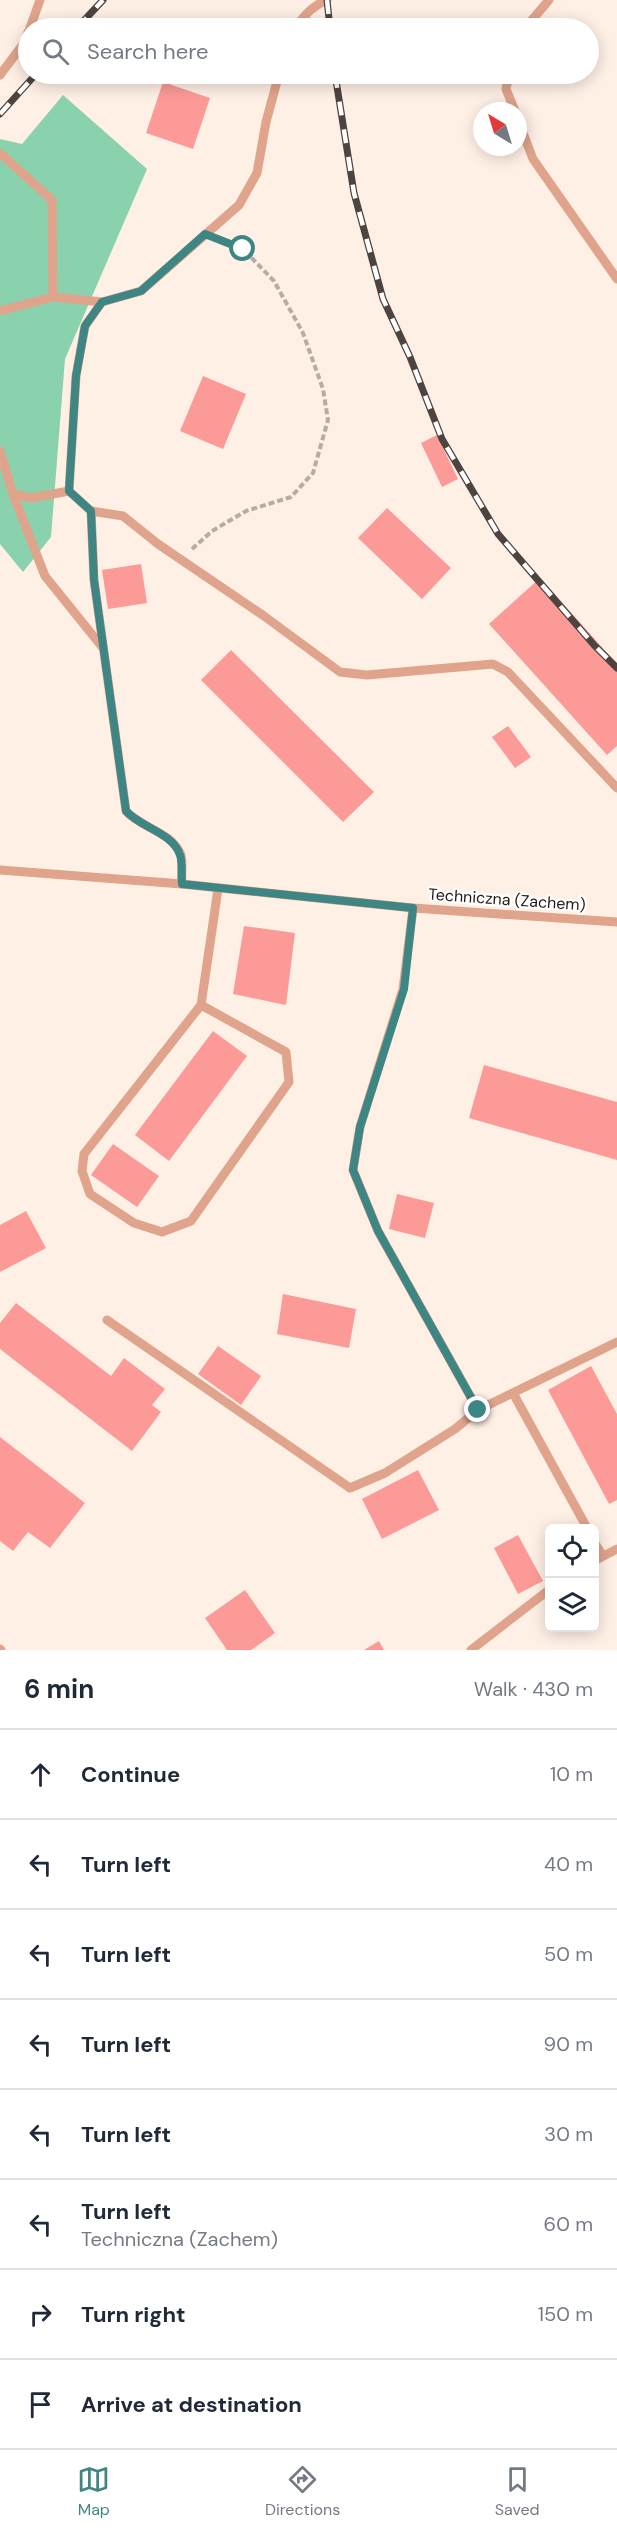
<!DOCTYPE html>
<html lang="en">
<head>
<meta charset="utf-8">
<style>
	body { margin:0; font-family:"DM Sans",sans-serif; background:#f6f6f7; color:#1f2937 }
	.controls { position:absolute; right:18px; bottom:18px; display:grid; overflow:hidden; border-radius:9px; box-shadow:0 3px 15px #0003 }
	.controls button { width:54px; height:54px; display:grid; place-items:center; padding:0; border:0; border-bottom:2px solid #e0e1e3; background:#fff; color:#1f2937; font:30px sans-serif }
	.compass { position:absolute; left:473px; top:102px; width:54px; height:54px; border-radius:50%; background:#fff; box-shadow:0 3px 15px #0003; rotate:322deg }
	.stop { position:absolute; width:18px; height:18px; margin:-14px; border:4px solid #3e8684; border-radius:50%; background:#fff }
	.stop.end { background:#3e8684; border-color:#fff; box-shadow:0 2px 6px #0008 }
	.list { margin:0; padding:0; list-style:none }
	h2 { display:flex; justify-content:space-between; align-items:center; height:78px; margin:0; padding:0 24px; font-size:26px }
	h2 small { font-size:20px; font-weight:400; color:#747a83 }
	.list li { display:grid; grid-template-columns:39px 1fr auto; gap:18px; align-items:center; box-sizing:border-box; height:90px; padding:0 24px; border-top:2px solid #e0e1e3 }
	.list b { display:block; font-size:22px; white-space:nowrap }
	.list p { margin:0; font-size:20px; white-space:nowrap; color:#747a83 }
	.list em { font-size:20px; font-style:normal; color:#747a83 }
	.icon { flex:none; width:33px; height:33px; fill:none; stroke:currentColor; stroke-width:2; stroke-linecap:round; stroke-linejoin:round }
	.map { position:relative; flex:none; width:617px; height:1650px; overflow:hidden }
	.search { position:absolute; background:#fff; box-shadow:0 3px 15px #0003; left:18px; right:18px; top:18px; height:66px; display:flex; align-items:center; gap:15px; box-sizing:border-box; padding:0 21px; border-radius:33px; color:#747a83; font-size:22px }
	.sheet { height:798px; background:#fff }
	nav { display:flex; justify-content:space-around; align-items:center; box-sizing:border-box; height:84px; border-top:2px solid #e0e1e3; background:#fff; font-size:16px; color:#747a83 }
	nav a { display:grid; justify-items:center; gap:3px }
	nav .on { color:#3e8684 }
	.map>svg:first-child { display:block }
	.green { fill:#8ad2ad }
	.building { fill:#fc9a98 }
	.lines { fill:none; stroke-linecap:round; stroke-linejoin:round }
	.path { stroke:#b7aba3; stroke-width:4; stroke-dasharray:6 3; stroke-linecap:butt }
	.lane { stroke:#e0a48c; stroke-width:9 }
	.rail-casing { stroke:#4d443f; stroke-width:7 }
	.rail { stroke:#fff; stroke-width:4.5; stroke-dasharray:14; stroke-linecap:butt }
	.route { stroke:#3e8684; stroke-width:8 }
	.labels { text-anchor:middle; stroke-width:4.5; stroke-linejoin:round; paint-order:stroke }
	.street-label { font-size:16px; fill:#221b17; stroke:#fff }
</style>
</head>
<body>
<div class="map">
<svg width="617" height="1650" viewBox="0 0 617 1650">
	<rect width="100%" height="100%" fill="#fff0e6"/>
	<!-- green -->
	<path class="green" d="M 63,95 L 147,169 L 65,359 L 51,537 L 23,572 L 0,544 L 0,139 L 22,144 Z"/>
	<!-- building -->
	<g class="building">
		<path d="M 163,82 L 210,98 L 193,149 L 146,133 Z"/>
		<path d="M 203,376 L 246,394 L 223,449 L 180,431 Z"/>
		<path d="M 437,435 L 458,479 L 442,487 L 421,443 Z"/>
		<path d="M 387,508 L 451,568 L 422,599 L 358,538 Z"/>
		<path d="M 141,564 L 147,603 L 108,609 L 102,570 Z"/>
		<path d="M 540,578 L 617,664 L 617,746 L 607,755 L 489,624 Z"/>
		<path d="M 231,650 L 374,792 L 343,822 L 201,680 Z"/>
		<path d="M 508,726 L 531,757 L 515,768 L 492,737 Z"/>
		<path d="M 244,926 L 295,933 L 286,1005 L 233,994 Z"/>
		<path d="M 213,1031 L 247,1056 L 169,1161 L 135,1135 Z"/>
		<path d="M 484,1065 L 617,1102 L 617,1160 L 469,1118 Z"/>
		<path d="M 113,1144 L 159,1176 L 137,1207 L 91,1175 Z"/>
		<path d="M 397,1194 L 434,1203 L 425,1238 L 389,1229 Z"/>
		<path d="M 26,1211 L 46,1248 L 0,1272 L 0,1225 Z"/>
		<path d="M 283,1294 L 356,1309 L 349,1348 L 277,1334 Z"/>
		<path d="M 16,1303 L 111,1376 L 124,1358 L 165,1389 L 152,1405 L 161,1412 L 132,1451 L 0,1349 L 0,1323 Z"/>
		<path d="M 218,1346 L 261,1376 L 241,1405 L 198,1374 Z"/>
		<path d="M 591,1366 L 617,1414 L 617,1500 L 609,1504 L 548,1390 Z"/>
		<path d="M 0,1437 L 85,1503 L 50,1548 L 28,1532 L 13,1551 L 0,1541 Z"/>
		<path d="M 418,1470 L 439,1510 L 382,1539 L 362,1499 Z"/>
		<path d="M 518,1535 L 543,1581 L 518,1594 L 494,1548 Z"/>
		<path d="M 245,1590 L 275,1633 L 251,1650 L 227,1650 L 205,1618 Z"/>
		<path d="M 379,1641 L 384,1650 L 364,1650 Z"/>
	</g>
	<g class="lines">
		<!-- path -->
		<path class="path" d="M 192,549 L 212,531 L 246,511 L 291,497 L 313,473 L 328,420 L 323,389 L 303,333 L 274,281 L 243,249 L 222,241"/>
		<!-- lane -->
		<g class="lane">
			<path d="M 30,28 L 40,0"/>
			<path d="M 296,28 C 303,16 314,5 327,0"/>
			<path d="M 525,28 L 549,0"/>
			<path d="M 509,74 L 506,89 L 515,111"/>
			<path d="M 0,75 L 24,43 L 28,32"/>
			<path d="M 518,120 L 533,159 L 617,279"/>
			<path d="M 0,153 L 52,200 L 53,297 L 0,311"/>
			<path d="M 53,297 L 102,302 L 141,291 L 239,205 L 257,173 L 266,122 L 279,74"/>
			<path d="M 102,302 L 85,326 L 76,376 L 69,491 L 91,511 L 94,580 L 126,811 C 141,828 172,832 181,855 C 183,863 181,876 182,884"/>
			<path d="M 0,451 L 13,494 L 31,498 L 69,491"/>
			<path d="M 13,494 L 45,576 L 103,648"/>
			<path d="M 91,511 L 123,516 L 158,544 L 264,616 L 340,672 L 367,675 L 493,664 L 508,672 L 617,788"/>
			<path d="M 0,870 L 182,884 L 413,908 L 617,922"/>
			<path d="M 413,908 L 403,989 L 360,1127 L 353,1170 L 378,1231 L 478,1410"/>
			<path d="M 201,1005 L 286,1052 L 289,1082 L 191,1221 L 162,1232 L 134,1223 L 90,1194 L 82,1171 L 84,1154 L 201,1005 L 218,889"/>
			<path d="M 107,1320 L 350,1488 L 385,1473 L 455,1429 L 478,1410 L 617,1342"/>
			<path d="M 513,1393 L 587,1528"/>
			<path d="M 594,1542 L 603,1556"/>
			<path d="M 594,1561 L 617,1549"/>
			<path d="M 0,1649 L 1,1650"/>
			<path d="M 471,1650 L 550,1589"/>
		</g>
		<!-- rail casing -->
		<g class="rail-casing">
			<g id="rail">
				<path d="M 327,0 L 330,28"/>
				<path d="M 77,28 L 103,0"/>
				<path d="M 335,74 L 354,193 L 383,299 L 410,357 L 442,439 L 498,534 L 594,645 L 617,668"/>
				<path d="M 0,114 L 36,74"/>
			</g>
		</g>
		<!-- rail -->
		<use href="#rail" class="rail"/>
	</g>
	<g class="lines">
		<!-- route -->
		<path class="route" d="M 243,249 L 205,234 L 141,291 L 102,302 L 85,326 L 76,376 L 69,491 L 91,511 L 94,580 L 126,811 C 141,828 172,832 180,855 C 183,863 181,876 182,884 L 413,908 L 404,989 L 360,1127 L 353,1170 L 378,1231 L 478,1410"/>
	</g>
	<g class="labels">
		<!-- street labels -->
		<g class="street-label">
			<text transform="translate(507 899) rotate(4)" y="6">Techniczna (Zachem)</text>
		</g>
	</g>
</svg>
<div class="controls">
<button><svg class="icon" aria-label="locate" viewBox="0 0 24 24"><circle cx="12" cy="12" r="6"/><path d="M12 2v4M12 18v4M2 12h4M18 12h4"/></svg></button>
<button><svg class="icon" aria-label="layers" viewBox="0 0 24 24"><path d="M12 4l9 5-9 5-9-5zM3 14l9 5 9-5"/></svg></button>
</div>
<svg class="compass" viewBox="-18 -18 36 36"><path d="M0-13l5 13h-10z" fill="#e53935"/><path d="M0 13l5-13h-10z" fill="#747a83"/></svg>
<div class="stop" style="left:243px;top:249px"></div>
<div class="stop end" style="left:478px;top:1410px"></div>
<div class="search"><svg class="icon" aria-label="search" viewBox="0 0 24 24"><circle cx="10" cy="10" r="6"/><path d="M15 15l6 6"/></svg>Search here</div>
</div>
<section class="sheet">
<h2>6 min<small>Walk · 430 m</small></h2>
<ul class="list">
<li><svg class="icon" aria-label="ahead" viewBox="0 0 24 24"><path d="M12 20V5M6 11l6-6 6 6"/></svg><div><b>Continue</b></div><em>10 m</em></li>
<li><svg class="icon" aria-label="left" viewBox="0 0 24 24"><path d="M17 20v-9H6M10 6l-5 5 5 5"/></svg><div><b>Turn left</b></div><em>40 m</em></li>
<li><svg class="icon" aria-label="left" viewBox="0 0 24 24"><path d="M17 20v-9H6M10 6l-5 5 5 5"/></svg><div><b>Turn left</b></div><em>50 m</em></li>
<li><svg class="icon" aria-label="left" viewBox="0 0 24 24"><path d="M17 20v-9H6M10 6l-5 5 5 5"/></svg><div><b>Turn left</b></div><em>90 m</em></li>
<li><svg class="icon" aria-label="left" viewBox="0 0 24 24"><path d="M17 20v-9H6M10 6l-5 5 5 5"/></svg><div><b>Turn left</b></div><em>30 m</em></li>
<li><svg class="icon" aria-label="left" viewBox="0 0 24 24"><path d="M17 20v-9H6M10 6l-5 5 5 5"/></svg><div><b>Turn left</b><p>Techniczna (Zachem)</p></div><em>60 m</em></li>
<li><svg class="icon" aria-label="right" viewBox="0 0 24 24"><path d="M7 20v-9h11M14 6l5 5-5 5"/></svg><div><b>Turn right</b></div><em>150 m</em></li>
<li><svg class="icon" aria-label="arrive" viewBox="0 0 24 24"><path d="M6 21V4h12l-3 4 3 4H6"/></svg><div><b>Arrive at destination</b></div></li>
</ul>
</section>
<nav>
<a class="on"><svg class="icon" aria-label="map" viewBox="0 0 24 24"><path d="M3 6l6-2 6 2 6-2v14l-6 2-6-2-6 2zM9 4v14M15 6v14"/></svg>Map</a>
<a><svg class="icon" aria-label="directions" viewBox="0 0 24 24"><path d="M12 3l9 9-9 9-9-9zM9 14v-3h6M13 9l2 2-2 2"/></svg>Directions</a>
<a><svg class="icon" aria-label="saved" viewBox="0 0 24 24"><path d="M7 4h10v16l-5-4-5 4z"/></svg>Saved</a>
</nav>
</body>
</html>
